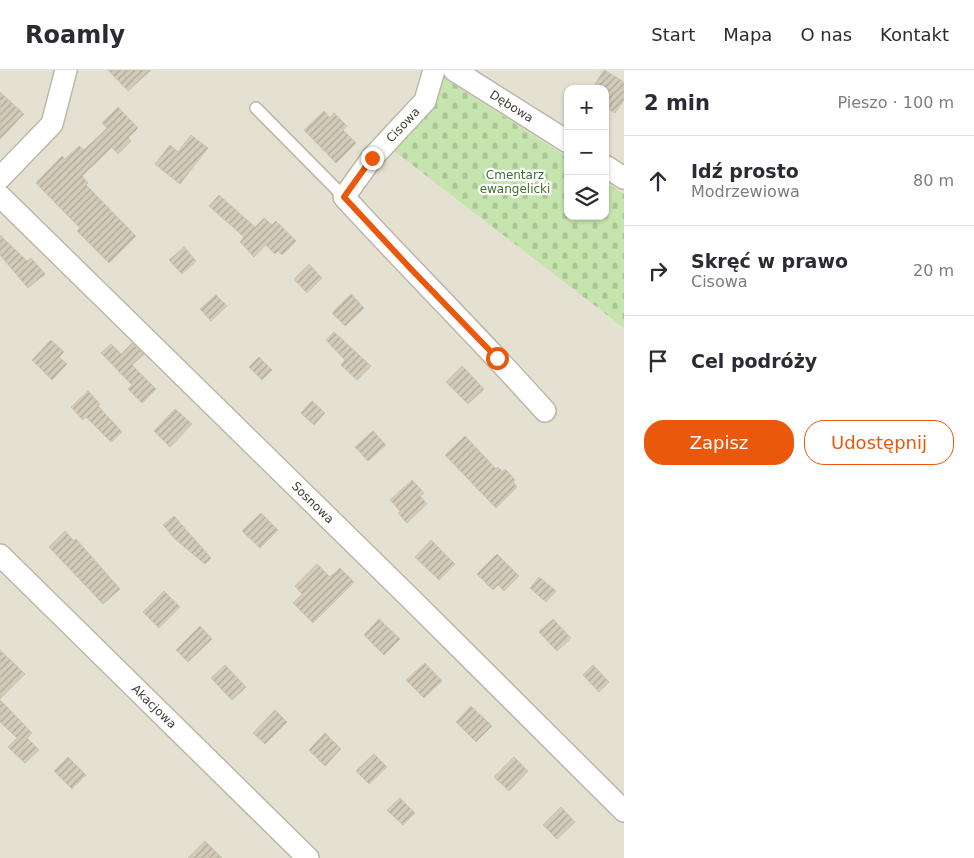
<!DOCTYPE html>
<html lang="pl">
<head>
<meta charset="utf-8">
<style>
	body { margin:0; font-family:"DejaVu Sans",sans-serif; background:#f2f2f3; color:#2b2b33 }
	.controls { position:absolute; right:15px; top:15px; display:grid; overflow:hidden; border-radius:10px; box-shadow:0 1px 4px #0004 }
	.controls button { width:45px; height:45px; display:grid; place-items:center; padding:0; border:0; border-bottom:1px solid #e1e1e2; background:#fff; color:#2b2b33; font:25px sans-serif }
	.stop { position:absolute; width:15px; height:15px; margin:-11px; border:4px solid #ea580c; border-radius:50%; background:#fff }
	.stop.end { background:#ea580c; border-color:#fff; box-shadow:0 1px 5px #0008 }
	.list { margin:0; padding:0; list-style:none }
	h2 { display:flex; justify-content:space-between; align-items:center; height:65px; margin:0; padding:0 20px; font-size:21px }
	h2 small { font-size:16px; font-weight:400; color:#7c7c81 }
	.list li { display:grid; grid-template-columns:32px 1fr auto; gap:15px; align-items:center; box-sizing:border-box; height:90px; padding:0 20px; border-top:1px solid #e1e1e2 }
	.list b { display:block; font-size:19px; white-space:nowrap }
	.list p { margin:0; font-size:16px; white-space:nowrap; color:#7c7c81 }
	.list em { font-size:16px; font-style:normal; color:#7c7c81 }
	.actions { display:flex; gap:10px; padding:15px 20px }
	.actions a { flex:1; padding:11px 0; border:1px solid #ea580c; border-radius:20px; text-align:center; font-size:18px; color:#ea580c }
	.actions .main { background:#ea580c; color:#fff }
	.icon { flex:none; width:28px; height:28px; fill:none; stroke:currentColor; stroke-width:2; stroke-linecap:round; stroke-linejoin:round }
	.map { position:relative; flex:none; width:624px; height:788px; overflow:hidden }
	header { display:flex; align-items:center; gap:30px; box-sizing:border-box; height:70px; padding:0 25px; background:#fff; border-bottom:1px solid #e1e1e2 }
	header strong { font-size:24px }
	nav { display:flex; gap:28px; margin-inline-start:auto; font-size:18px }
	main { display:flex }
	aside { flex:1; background:#fff }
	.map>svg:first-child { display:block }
	.residential { fill:#e5e1d2; fill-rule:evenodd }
	.cemetery { fill:url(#cemetery-stones) }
	.building { fill:url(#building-hatch); stroke:#ccc3ad }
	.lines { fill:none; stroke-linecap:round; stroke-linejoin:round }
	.service-casing { stroke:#bcb7a7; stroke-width:14 }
	.minor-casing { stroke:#bcb7a7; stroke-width:24 }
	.service { stroke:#fff; stroke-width:11 }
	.minor { stroke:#fff; stroke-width:21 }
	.route { stroke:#ea580c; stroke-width:6 }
	.labels { text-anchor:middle; stroke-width:4.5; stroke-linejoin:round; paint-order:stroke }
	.street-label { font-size:12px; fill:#433e34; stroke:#fff }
	.park-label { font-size:12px; fill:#3e712b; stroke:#fff }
</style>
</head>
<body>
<header>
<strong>Roamly</strong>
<nav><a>Start</a><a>Mapa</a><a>O nas</a><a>Kontakt</a></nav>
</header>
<main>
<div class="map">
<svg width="624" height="788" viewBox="0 0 624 788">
	<defs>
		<pattern id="cemetery-stones" width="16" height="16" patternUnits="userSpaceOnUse" patternTransform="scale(1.25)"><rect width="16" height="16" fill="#c6e4ae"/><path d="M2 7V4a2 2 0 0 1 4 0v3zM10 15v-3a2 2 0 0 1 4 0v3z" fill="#abc596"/></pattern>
		<pattern id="building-hatch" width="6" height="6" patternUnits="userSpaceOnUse" patternTransform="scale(1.25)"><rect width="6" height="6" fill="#d2cbba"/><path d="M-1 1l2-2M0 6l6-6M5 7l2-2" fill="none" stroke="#aca698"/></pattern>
	</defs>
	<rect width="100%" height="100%" fill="#f1eee4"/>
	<!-- residential -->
	<path class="residential" d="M 0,0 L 624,0 L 624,788 L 0,788 ZM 568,19 L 605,19 L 605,146 L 568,146 Z"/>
	<!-- cemetery -->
	<path class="cemetery" d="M 440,5 L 568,88 L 568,146 L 605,146 L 605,112 L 624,124 L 624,258 L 389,77 Z"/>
	<!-- building -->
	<g class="building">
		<path d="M 108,0 L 151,0 L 128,21 Z"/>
		<path d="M 604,0 L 624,12 L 624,30 L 615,43 L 605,37 L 605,19 L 592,19 Z"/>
		<path d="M 0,22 L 24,44 L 0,69 Z"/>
		<path d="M 118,37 L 138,58 L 128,68 L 131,71 L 118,84 L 112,77 L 82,106 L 88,113 L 86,115 L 136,166 L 109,193 L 77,161 L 80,158 L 36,113 L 62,86 L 65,89 L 79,76 L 84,80 L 107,58 L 102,53 Z"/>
		<path d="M 324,41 L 330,48 L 334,43 L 347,56 L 343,60 L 356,73 L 336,93 L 304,60 Z"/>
		<path d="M 191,65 L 208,78 L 180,114 L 155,94 L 170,75 L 178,82 Z"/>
		<path d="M 219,125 L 255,157 L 264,148 L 272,155 L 276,151 L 296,171 L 282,185 L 278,181 L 275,184 L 266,175 L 254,187 L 240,172 L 244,167 L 209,136 Z"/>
		<path d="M 0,165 L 27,191 L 31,188 L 45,204 L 28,218 L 0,185 Z"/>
		<path d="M 184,177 L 196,191 L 182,204 L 169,190 Z"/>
		<path d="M 309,194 L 322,208 L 307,223 L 294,209 Z"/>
		<path d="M 351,224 L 364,238 L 345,256 L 332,243 Z"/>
		<path d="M 216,225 L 227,236 L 211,251 L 200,239 Z"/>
		<path d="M 334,262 L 371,296 L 357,310 L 341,295 L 345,290 L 326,270 Z"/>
		<path d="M 51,270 L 64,282 L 59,287 L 67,294 L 52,310 L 32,290 Z"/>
		<path d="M 132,273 L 144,284 L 132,295 L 156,319 L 142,333 L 128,319 L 132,315 L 101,283 L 111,274 L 121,284 Z"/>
		<path d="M 259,287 L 272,300 L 262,310 L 249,297 Z"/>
		<path d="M 462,296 L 484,319 L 468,334 L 446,312 Z"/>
		<path d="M 88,321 L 100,334 L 98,336 L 122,362 L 111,372 L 86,347 L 83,350 L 71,337 Z"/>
		<path d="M 312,331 L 325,343 L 314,355 L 301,343 Z"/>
		<path d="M 175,339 L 192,354 L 170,377 L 154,361 Z"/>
		<path d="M 373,361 L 386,375 L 368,391 L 355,377 Z"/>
		<path d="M 465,366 L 496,399 L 498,397 L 503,402 L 505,399 L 515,410 L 513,412 L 517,417 L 496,438 L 445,385 Z"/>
		<path d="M 412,410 L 424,423 L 420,426 L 427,434 L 407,453 L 398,443 L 400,441 L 390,430 Z"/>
		<path d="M 261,443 L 278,460 L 260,478 L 242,461 Z"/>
		<path d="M 174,446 L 211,488 L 205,494 L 175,469 L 163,455 Z"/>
		<path d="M 65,461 L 74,471 L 76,469 L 120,519 L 103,534 L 49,477 Z"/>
		<path d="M 431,470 L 455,494 L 439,510 L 415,487 Z"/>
		<path d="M 497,484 L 519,506 L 504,521 L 498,515 L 493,520 L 477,504 Z"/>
		<path d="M 317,494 L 330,507 L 340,498 L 354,512 L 313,553 L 293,533 L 302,524 L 295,516 Z"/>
		<path d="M 539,507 L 556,521 L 546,532 L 530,518 Z"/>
		<path d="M 164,521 L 180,537 L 159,558 L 143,542 Z"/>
		<path d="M 379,549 L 400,569 L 384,585 L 364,565 Z"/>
		<path d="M 553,549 L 571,568 L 557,581 L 539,562 Z"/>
		<path d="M 200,556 L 212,569 L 188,592 L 176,580 Z"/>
		<path d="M 0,580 L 25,604 L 0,629 Z"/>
		<path d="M 425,593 L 442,611 L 424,628 L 406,610 Z"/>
		<path d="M 225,595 L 246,617 L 232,630 L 211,608 Z"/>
		<path d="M 593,595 L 609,612 L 599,622 L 583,605 Z"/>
		<path d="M 0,630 L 32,663 L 27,668 L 39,680 L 25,693 L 8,677 L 17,668 L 0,652 Z"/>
		<path d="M 471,636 L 492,656 L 476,672 L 456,652 Z"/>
		<path d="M 275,640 L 287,652 L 265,674 L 253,663 Z"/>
		<path d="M 325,663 L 341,679 L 325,696 L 309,680 Z"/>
		<path d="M 374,684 L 387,697 L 369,714 L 356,701 Z"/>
		<path d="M 68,687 L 86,705 L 72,719 L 54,701 Z"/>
		<path d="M 514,687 L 528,701 L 509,721 L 494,707 Z"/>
		<path d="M 400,728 L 415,743 L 403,755 L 387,740 Z"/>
		<path d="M 561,737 L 575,752 L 557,769 L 543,755 Z"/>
		<path d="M 205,771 L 222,788 L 188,788 Z"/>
	</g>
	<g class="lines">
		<!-- service casing -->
		<g class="service-casing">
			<path id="service" d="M 256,38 L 344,127"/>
		</g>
		<!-- minor casing -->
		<g class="minor-casing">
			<g id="minor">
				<path d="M 434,0 L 425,31 L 372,88 L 344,127 C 410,199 480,268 545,341"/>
				<path id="s1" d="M 454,0 L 568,72"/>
				<path d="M 605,96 L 624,108"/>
				<path d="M 0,108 L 52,54 L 66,0"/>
				<path id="s2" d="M 0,126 L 409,527 L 624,741"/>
				<path id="s3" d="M 0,485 L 308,788"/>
			</g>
		</g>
		<!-- service -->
		<use href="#service" class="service"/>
		<!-- minor -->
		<use href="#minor" class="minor"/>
	</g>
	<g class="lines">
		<!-- route -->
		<path class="route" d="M 372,88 L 344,127 L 410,198 L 497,288"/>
	</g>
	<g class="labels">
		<!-- street labels -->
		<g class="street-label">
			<text dy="4" stroke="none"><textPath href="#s1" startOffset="68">Dębowa</textPath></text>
			<text transform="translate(403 55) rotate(-47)" y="4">Cisowa</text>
			<text dy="4" stroke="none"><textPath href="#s2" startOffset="438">Sosnowa</textPath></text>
			<text dy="4" stroke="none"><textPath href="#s3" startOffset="216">Akacjowa</textPath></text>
		</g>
		<!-- park labels -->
		<g class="park-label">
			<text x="515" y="109">Cmentarz<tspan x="515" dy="14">ewangelicki</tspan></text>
		</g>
	</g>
</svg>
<div class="controls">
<button>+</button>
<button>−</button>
<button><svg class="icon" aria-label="layers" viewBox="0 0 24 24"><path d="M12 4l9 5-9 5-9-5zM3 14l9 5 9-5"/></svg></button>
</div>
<div class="stop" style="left:497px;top:288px"></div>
<div class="stop end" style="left:372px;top:88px"></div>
</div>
<aside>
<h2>2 min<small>Pieszo · 100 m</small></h2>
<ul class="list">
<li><svg class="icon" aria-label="ahead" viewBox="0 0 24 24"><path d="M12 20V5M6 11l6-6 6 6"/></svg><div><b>Idź prosto</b><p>Modrzewiowa</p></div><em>80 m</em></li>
<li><svg class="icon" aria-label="right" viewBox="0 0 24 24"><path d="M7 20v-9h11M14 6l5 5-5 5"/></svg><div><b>Skręć w prawo</b><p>Cisowa</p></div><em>20 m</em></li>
<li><svg class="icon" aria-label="arrive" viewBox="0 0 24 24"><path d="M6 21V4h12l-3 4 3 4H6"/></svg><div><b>Cel podróży</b></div></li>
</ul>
<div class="actions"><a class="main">Zapisz</a><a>Udostępnij</a></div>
</aside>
</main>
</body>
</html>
